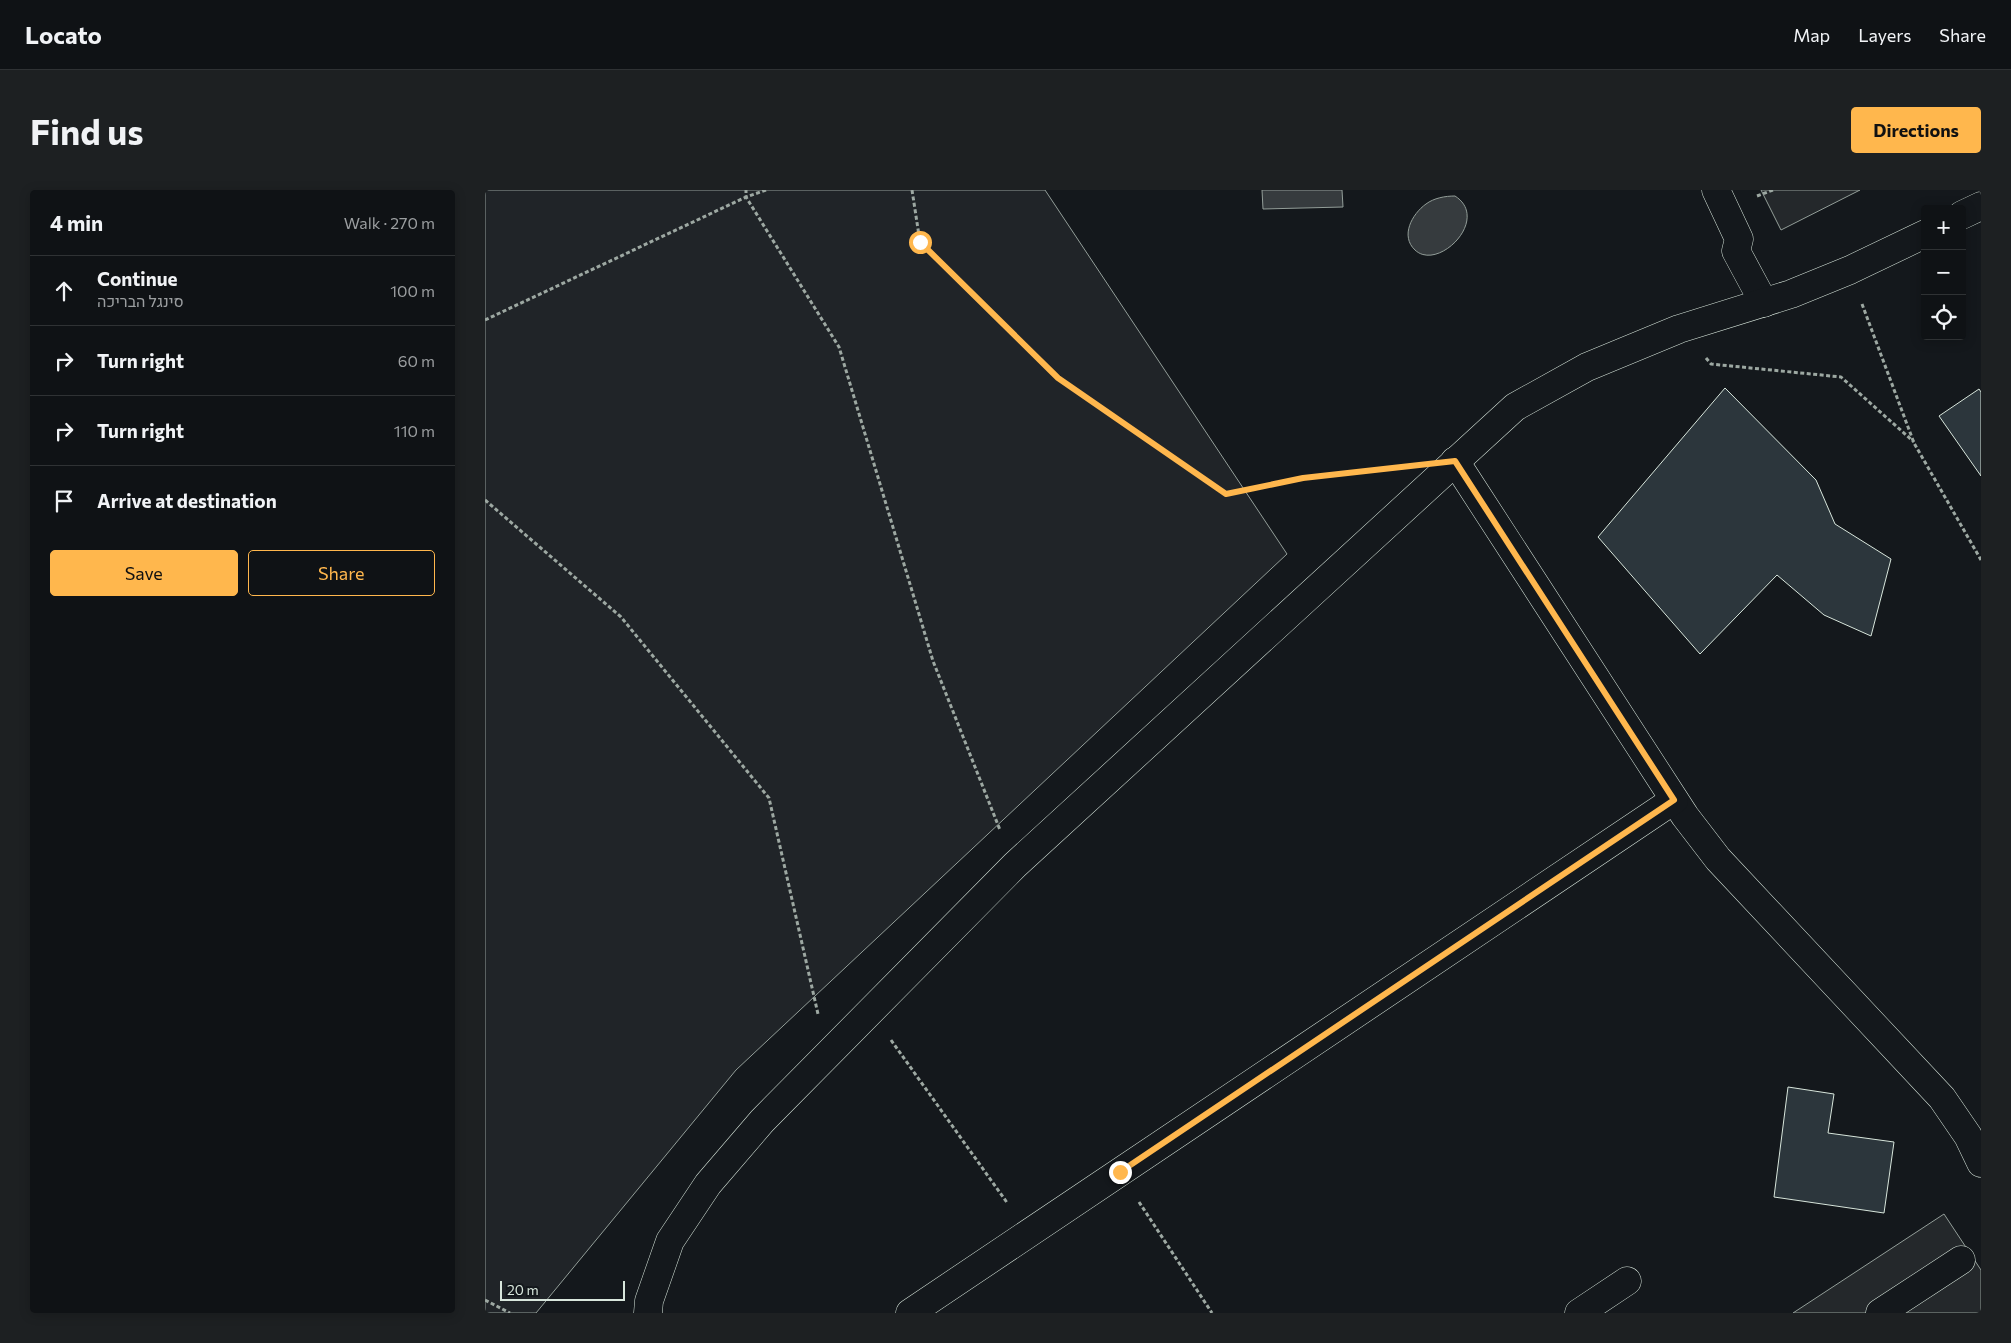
<!DOCTYPE html>
<html lang="en">
<head>
<meta charset="utf-8">
<style>
	body { margin:0; font-family:Commissioner,Heebo,sans-serif; background:#1d2022; color:#f1f3f6 }
	.controls { position:absolute; right:15px; top:15px; display:grid; overflow:hidden; border-radius:5px; box-shadow:0 2px 12px #0003 }
	.controls button { width:45px; height:45px; display:grid; place-items:center; padding:0; border:0; border-bottom:1px solid #2f3234; background:#0f1215; color:#f1f3f6; font:25px sans-serif }
	.scale { position:absolute; left:15px; bottom:12px; width:125px; box-sizing:border-box; padding-left:5px; border:2px solid #d8e6dc; border-top:0; font-size:14px; line-height:18px; white-space:nowrap; color:#d8e6dc; -webkit-text-stroke:4px #14181c; paint-order:stroke }
	.stop { position:absolute; width:15px; height:15px; margin:-11px; border:4px solid #ffb74d; border-radius:50%; background:#fff }
	.stop.end { background:#ffb74d; border-color:#fff; box-shadow:0 1px 5px #0008 }
	.list { margin:0; padding:0; list-style:none }
	h2 { display:flex; justify-content:space-between; align-items:center; height:65px; margin:0; padding:0 20px; font-size:21px }
	h2 small { font-size:16px; font-weight:400; color:#9b9ea0 }
	.list li { display:grid; grid-template-columns:32px 1fr auto; gap:15px; align-items:center; box-sizing:border-box; height:70px; padding:0 20px; border-top:1px solid #2f3234 }
	.list b { display:block; font-size:19px; white-space:nowrap }
	.list p { margin:0; font-size:16px; white-space:nowrap; color:#9b9ea0 }
	.list em { font-size:16px; font-style:normal; color:#9b9ea0 }
	.actions { display:flex; gap:10px; padding:15px 20px }
	.actions a { flex:1; padding:11px 0; border:1px solid #ffb74d; border-radius:5px; text-align:center; font-size:18px; color:#ffb74d }
	.actions .main { background:#ffb74d; color:#111 }
	.icon { flex:none; width:28px; height:28px; fill:none; stroke:currentColor; stroke-width:2; stroke-linecap:round; stroke-linejoin:round }
	.map { position:relative; flex:none; width:1496px; height:1123px; overflow:hidden; border-radius:5px }
	header { display:flex; align-items:center; gap:30px; box-sizing:border-box; height:70px; padding:0 25px; background:#0f1215; border-bottom:1px solid #2f3234 }
	header strong { font-size:24px }
	nav { display:flex; gap:28px; margin-inline-start:auto; font-size:18px }
	.intro { display:flex; align-items:center; justify-content:space-between; box-sizing:border-box; height:120px; padding:0 30px }
	h1 { margin:0; font-size:35px }
	.button { padding:12px 22px; border-radius:5px; background:#ffb74d; color:#111; font-size:18px; font-weight:700 }
	main { display:flex; gap:30px; padding:0 30px }
	aside { flex:1; background:#0f1215; border-radius:5px; box-shadow:0 2px 12px #0003 }
	.map>svg:first-child { display:block }
	.green { fill:#202428; stroke:#939e99 }
	.parking { fill:#24282b; stroke:#939e99 }
	.water { fill:#363b3e; stroke:#939e99 }
	.building { fill:#2c363c; stroke:#d8e6dc }
	.lines { fill:none; stroke-linecap:round; stroke-linejoin:round }
	.minor-casing { stroke:#d8e6dc; stroke-width:29 }
	.path { stroke:#9da8a2; stroke-width:3; stroke-dasharray:4 2.5; stroke-linecap:butt }
	.minor { stroke:#14181c; stroke-width:28 }
	.route { stroke:#ffb74d; stroke-width:6 }
</style>
</head>
<body>
<header>
<strong>Locato</strong>
<nav><a>Map</a><a>Layers</a><a>Share</a></nav>
</header>
<div class="intro"><h1>Find us</h1><a class="button">Directions</a></div>
<main>
<aside>
<h2>4 min<small>Walk · 270 m</small></h2>
<ul class="list">
<li><svg class="icon" aria-label="ahead" viewBox="0 0 24 24"><path d="M12 20V5M6 11l6-6 6 6"/></svg><div><b>Continue</b><p>סינגל הבריכה</p></div><em>100 m</em></li>
<li><svg class="icon" aria-label="right" viewBox="0 0 24 24"><path d="M7 20v-9h11M14 6l5 5-5 5"/></svg><div><b>Turn right</b></div><em>60 m</em></li>
<li><svg class="icon" aria-label="right" viewBox="0 0 24 24"><path d="M7 20v-9h11M14 6l5 5-5 5"/></svg><div><b>Turn right</b></div><em>110 m</em></li>
<li><svg class="icon" aria-label="arrive" viewBox="0 0 24 24"><path d="M6 21V4h12l-3 4 3 4H6"/></svg><div><b>Arrive at destination</b></div></li>
</ul>
<div class="actions"><a class="main">Save</a><a>Share</a></div>
</aside>
<div class="map">
<svg width="1496" height="1123" viewBox="0 0 1496 1123">
	<rect width="100%" height="100%" fill="#14181c"/>
	<!-- green -->
	<path class="green" d="M 0,0 L 560,0 L 802,364 L 251,880 L 51,1123 L 0,1123 Z"/>
	<!-- parking -->
	<g class="parking">
		<path d="M 1276,0 L 1375,0 L 1296,40 Z"/>
		<path d="M 1459,1024 L 1496,1080 L 1496,1123 L 1308,1123 Z"/>
	</g>
	<!-- water -->
	<g class="water">
		<path d="M 777,0 L 857,0 L 858,17 L 778,19 Z"/>
		<path d="M 970,6 C 1006,29 953,82 930,60 C 915,46 927,24 941,14 C 949,8 960,6 970,6 Z"/>
	</g>
	<!-- building -->
	<g class="building">
		<path d="M 1240,198 L 1331,290 L 1350,334 L 1406,369 L 1386,446 L 1339,425 L 1292,385 L 1215,464 L 1113,347 Z"/>
		<path d="M 1494,199 L 1496,202 L 1496,286 L 1454,226 Z"/>
		<path d="M 1303,897 L 1349,904 L 1343,943 L 1409,952 L 1399,1023 L 1289,1007 Z"/>
	</g>
	<g class="lines">
		<!-- minor casing -->
		<g class="minor-casing">
			<g id="minor">
				<path d="M 1231,0 L 1254,49 L 1251,61 L 1279,113"/>
				<path d="M 1477,25 L 1496,16"/>
				<path d="M 970,271 L 1200,626 L 1233,669 L 1457,908 L 1483,946 L 1496,973"/>
				<path d="M 163,1123 L 164,1111 L 185,1051 L 223,994 L 277,931 L 530,675 L 1030,217 L 1102,177 L 1194,139 L 1306,104 L 1365,80 L 1440,44"/>
				<path d="M 425,1123 L 1189,610"/>
				<path d="M 1094,1123 L 1142,1091"/>
				<path d="M 1395,1123 L 1476,1070"/>
			</g>
		</g>
		<!-- path -->
		<g class="path">
			<path d="M 281,0 L 261,7 L 354,157 L 448,471 L 515,640"/>
			<path d="M 427,0 L 435,52 L 573,188 L 741,304 L 817,288 L 910,278"/>
			<path d="M 1272,6 L 1288,0"/>
			<path d="M 1377,114 L 1429,253 L 1496,370"/>
			<path d="M 0,130 L 261,7 L 261,0"/>
			<path d="M 1221,168 L 1226,174 L 1356,187 L 1429,252"/>
			<path d="M 0,310 L 136,427 L 284,608 L 333,824"/>
			<path d="M 406,850 L 523,1014"/>
			<path d="M 654,1012 L 727,1123"/>
			<path d="M 0,1110 L 25,1123"/>
		</g>
		<!-- minor -->
		<use href="#minor" class="minor"/>
	</g>
	<g class="lines">
		<!-- route -->
		<path class="route" d="M 435,52 L 573,188 L 741,304 L 818,288 L 970,271 L 1189,610 L 635,982"/>
	</g>
</svg>
<div class="controls">
<button>+</button>
<button>−</button>
<button><svg class="icon" aria-label="locate" viewBox="0 0 24 24"><circle cx="12" cy="12" r="6"/><path d="M12 2v4M12 18v4M2 12h4M18 12h4"/></svg></button>
</div>
<div class="scale">20 m</div>
<div class="stop" style="left:435px;top:52px"></div>
<div class="stop end" style="left:635px;top:982px"></div>
</div>
</main>
</body>
</html>
